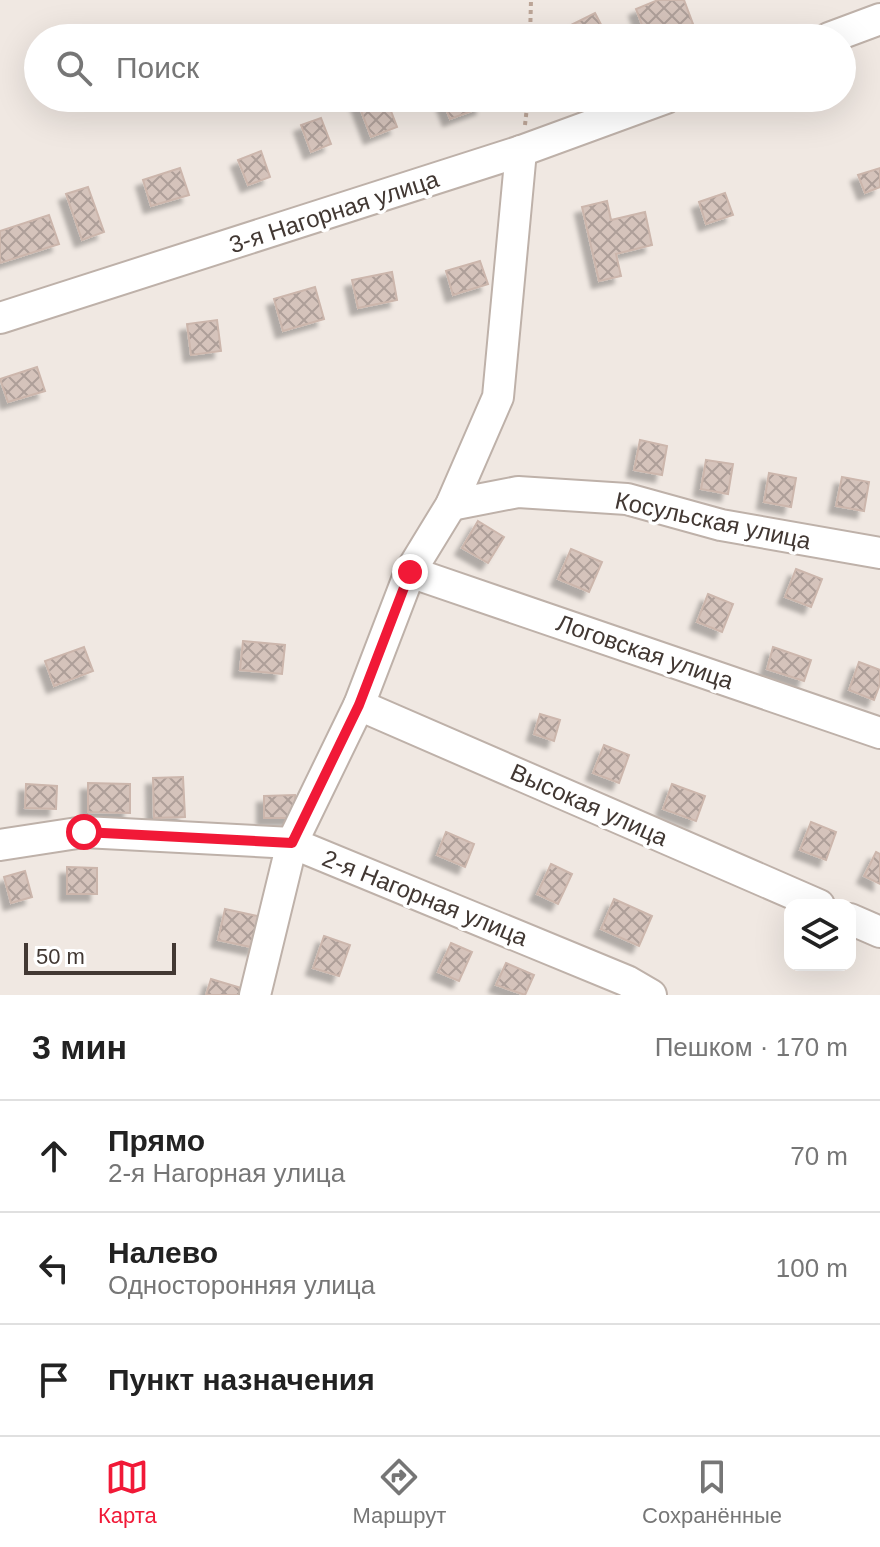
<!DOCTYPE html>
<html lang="ru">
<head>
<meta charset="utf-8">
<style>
	body { margin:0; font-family:Helvetica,sans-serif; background:#f2f2f2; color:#222 }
	.controls { position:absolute; right:24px; bottom:24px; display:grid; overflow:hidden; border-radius:16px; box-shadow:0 8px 32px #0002 }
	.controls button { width:72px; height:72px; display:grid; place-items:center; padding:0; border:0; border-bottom:2px solid #e0e0e0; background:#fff; color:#222; font:40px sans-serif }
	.scale { position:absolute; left:24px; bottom:20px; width:152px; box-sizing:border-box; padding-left:8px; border:4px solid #423833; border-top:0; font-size:22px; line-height:28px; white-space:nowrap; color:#423833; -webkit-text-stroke:6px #fff; paint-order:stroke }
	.stop { position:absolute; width:24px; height:24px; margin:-18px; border:6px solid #f11937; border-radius:50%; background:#fff }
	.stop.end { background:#f11937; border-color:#fff; box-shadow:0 2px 8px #0008 }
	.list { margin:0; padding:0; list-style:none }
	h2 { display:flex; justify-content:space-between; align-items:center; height:104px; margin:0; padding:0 32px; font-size:34px }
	h2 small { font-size:26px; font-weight:400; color:#767676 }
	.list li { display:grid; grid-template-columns:52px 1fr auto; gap:24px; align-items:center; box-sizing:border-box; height:112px; padding:0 32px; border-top:2px solid #e0e0e0 }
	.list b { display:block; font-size:30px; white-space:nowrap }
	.list p { margin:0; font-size:26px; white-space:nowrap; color:#767676 }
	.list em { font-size:26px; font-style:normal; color:#767676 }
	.icon { flex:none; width:44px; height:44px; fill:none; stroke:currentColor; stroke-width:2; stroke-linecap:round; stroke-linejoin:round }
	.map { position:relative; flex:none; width:880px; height:995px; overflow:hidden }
	.search { position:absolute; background:#fff; box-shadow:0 8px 32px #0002; left:24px; right:24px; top:24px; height:88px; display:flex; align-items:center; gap:20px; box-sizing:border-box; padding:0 28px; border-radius:44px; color:#767676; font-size:30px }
	.sheet { height:440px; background:#fff }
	nav { display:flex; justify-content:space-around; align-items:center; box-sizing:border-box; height:112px; border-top:2px solid #e0e0e0; background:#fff; font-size:22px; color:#767676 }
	nav a { display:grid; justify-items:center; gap:4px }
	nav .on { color:#f11937 }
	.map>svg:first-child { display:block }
	.building { fill:url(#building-cross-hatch); stroke:#ccb6ac; stroke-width:2; filter:url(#shadow) }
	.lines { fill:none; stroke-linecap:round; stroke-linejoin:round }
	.minor-casing { stroke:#beb1a9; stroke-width:34 }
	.path { stroke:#bca597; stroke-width:4; stroke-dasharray:4 4; stroke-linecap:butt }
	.minor { stroke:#fff; stroke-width:30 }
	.route { stroke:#f11937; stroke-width:10 }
	.labels { text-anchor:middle; stroke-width:7; stroke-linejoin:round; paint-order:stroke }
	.street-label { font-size:24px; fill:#423833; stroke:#fff }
</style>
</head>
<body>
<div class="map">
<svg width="880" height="995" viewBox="0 0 880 995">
	<defs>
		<pattern id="building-cross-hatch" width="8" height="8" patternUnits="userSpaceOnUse" patternTransform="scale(2)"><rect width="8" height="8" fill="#d5c3bb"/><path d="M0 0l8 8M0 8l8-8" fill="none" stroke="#ae9f99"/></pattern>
		<filter id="shadow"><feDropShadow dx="-7" dy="7" stdDeviation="2" flood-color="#0004"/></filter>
	</defs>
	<rect width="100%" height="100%" fill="#f0e8e2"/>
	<!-- building -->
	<g class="building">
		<path d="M 658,0 L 684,0 L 693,24 L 659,38 L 647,38 L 636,9 Z"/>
		<path d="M 595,13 L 608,38 L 572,38 L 567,27 Z"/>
		<path d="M 364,98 L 386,98 L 397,127 L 371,137 L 357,100 Z"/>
		<path d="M 442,98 L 480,98 L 483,107 L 450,119 Z"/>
		<path d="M 321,118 L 331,144 L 311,152 L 301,125 Z"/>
		<path d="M 261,151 L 270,177 L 248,185 L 238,160 Z"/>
		<path d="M 180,168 L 189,195 L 151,206 L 143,180 Z"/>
		<path d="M 880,168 L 880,187 L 865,193 L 858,175 Z"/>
		<path d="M 88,187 L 104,232 L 82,240 L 66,194 Z"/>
		<path d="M 725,193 L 733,215 L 706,224 L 699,202 Z"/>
		<path d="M 607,201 L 611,220 L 645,212 L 652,245 L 616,254 L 621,276 L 599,281 L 582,207 Z"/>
		<path d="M 49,215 L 59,244 L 0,263 L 0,231 Z"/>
		<path d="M 480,261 L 488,284 L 453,295 L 446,271 Z"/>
		<path d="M 392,272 L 397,300 L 358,308 L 352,280 Z"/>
		<path d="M 315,287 L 324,319 L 283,331 L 274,299 Z"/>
		<path d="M 217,320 L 221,351 L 191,355 L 187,324 Z"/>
		<path d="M 37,367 L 45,391 L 8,402 L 0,379 Z"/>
		<path d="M 640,440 L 667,446 L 662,475 L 634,470 Z"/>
		<path d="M 706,460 L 733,464 L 728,494 L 701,489 Z"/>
		<path d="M 769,473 L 796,478 L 791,507 L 764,502 Z"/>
		<path d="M 842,477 L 869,482 L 864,511 L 836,506 Z"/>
		<path d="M 478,521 L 504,537 L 488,563 L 462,548 Z"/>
		<path d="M 571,549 L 602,562 L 589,592 L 558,579 Z"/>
		<path d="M 796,569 L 822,579 L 811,607 L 785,597 Z"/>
		<path d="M 708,594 L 733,604 L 722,632 L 697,622 Z"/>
		<path d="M 243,641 L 285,645 L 282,674 L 240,670 Z"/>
		<path d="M 84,647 L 93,671 L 54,686 L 45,661 Z"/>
		<path d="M 773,647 L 811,660 L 804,681 L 767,669 Z"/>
		<path d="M 859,662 L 880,670 L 880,684 L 874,700 L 849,690 Z"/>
		<path d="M 540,714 L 560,720 L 554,741 L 534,734 Z"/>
		<path d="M 604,745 L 629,755 L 619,783 L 593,773 Z"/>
		<path d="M 183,777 L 185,817 L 154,818 L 153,778 Z"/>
		<path d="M 88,783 L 130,784 L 130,813 L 88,812 Z"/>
		<path d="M 26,784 L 57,786 L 56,809 L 25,808 Z"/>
		<path d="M 672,784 L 705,796 L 696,821 L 663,809 Z"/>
		<path d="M 295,795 L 296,818 L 264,818 L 264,796 Z"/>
		<path d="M 811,822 L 836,832 L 826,860 L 800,850 Z"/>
		<path d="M 446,832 L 474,844 L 465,867 L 437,855 Z"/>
		<path d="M 876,852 L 880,854 L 880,884 L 864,876 Z"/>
		<path d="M 551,864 L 572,874 L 558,904 L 537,894 Z"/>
		<path d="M 67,867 L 97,868 L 97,894 L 67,894 Z"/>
		<path d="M 25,871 L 32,897 L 11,903 L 4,877 Z"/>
		<path d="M 614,899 L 652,916 L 639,946 L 601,929 Z"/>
		<path d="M 225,909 L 262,917 L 255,948 L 218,940 Z"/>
		<path d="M 324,936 L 350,945 L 339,976 L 313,968 Z"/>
		<path d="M 451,943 L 472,952 L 459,981 L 438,972 Z"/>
		<path d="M 506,963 L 534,975 L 525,995 L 496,985 Z"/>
		<path d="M 211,979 L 241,988 L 239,995 L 206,995 Z"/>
	</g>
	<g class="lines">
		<!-- minor casing -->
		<g class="minor-casing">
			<g id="minor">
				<path d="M 829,38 L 880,19"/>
				<path d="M 0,318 L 521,151 L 666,98"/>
				<path d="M 451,505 L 518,492 L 627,499 L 721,525 L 880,553"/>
				<path d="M 410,572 L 880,733"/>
				<path d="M 359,705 L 819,905"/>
				<path d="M 0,845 L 84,832 L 292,843 L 627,981 L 651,995"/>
				<path d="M 850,919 L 880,932"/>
				<path d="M 255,995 L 292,843 L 359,705 L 410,572 L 451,505 L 498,397 L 521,151"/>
			</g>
		</g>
		<!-- path -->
		<g class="path">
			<path d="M 530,38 L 531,0"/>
			<path d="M 525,125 L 528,98"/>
		</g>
		<!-- minor -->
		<use href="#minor" class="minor"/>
	</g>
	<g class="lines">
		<!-- route -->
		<path class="route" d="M 84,832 L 292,843 L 359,705 L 410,572"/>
	</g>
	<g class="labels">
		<!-- street labels -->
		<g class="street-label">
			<text transform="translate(334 212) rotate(-18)" y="8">3-я Нагорная улица</text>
			<text transform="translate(713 521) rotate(12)" y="8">Косульская улица</text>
			<text transform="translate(645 652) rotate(19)" y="8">Логовская улица</text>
			<text transform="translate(589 805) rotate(24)" y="8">Высокая улица</text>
			<text transform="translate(425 898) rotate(22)" y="8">2-я Нагорная улица</text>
		</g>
	</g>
</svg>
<div class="controls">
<button><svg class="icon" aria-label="layers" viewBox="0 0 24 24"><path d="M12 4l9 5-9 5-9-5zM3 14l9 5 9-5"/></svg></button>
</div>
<div class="scale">50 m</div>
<div class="stop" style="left:84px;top:832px"></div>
<div class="stop end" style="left:410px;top:572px"></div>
<div class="search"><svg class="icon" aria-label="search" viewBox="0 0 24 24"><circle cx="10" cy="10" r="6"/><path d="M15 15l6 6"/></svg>Поиск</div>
</div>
<section class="sheet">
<h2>3 мин<small>Пешком · 170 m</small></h2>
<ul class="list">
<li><svg class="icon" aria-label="ahead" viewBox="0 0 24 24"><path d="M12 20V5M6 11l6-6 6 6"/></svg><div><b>Прямо</b><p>2-я Нагорная улица</p></div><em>70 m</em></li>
<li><svg class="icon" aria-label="left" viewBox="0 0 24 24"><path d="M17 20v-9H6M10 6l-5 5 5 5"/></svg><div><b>Налево</b><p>Односторонняя улица</p></div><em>100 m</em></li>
<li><svg class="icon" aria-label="arrive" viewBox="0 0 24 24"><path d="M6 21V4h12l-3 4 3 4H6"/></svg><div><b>Пункт назначения</b></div></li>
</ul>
</section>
<nav>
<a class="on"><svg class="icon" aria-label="map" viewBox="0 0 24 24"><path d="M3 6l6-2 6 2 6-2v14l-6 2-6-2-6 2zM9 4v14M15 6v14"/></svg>Карта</a>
<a><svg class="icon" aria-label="directions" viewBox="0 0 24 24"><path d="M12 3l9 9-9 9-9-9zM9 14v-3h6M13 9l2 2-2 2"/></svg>Маршрут</a>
<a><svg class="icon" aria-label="saved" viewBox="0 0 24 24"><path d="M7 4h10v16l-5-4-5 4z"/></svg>Сохранённые</a>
</nav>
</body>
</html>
